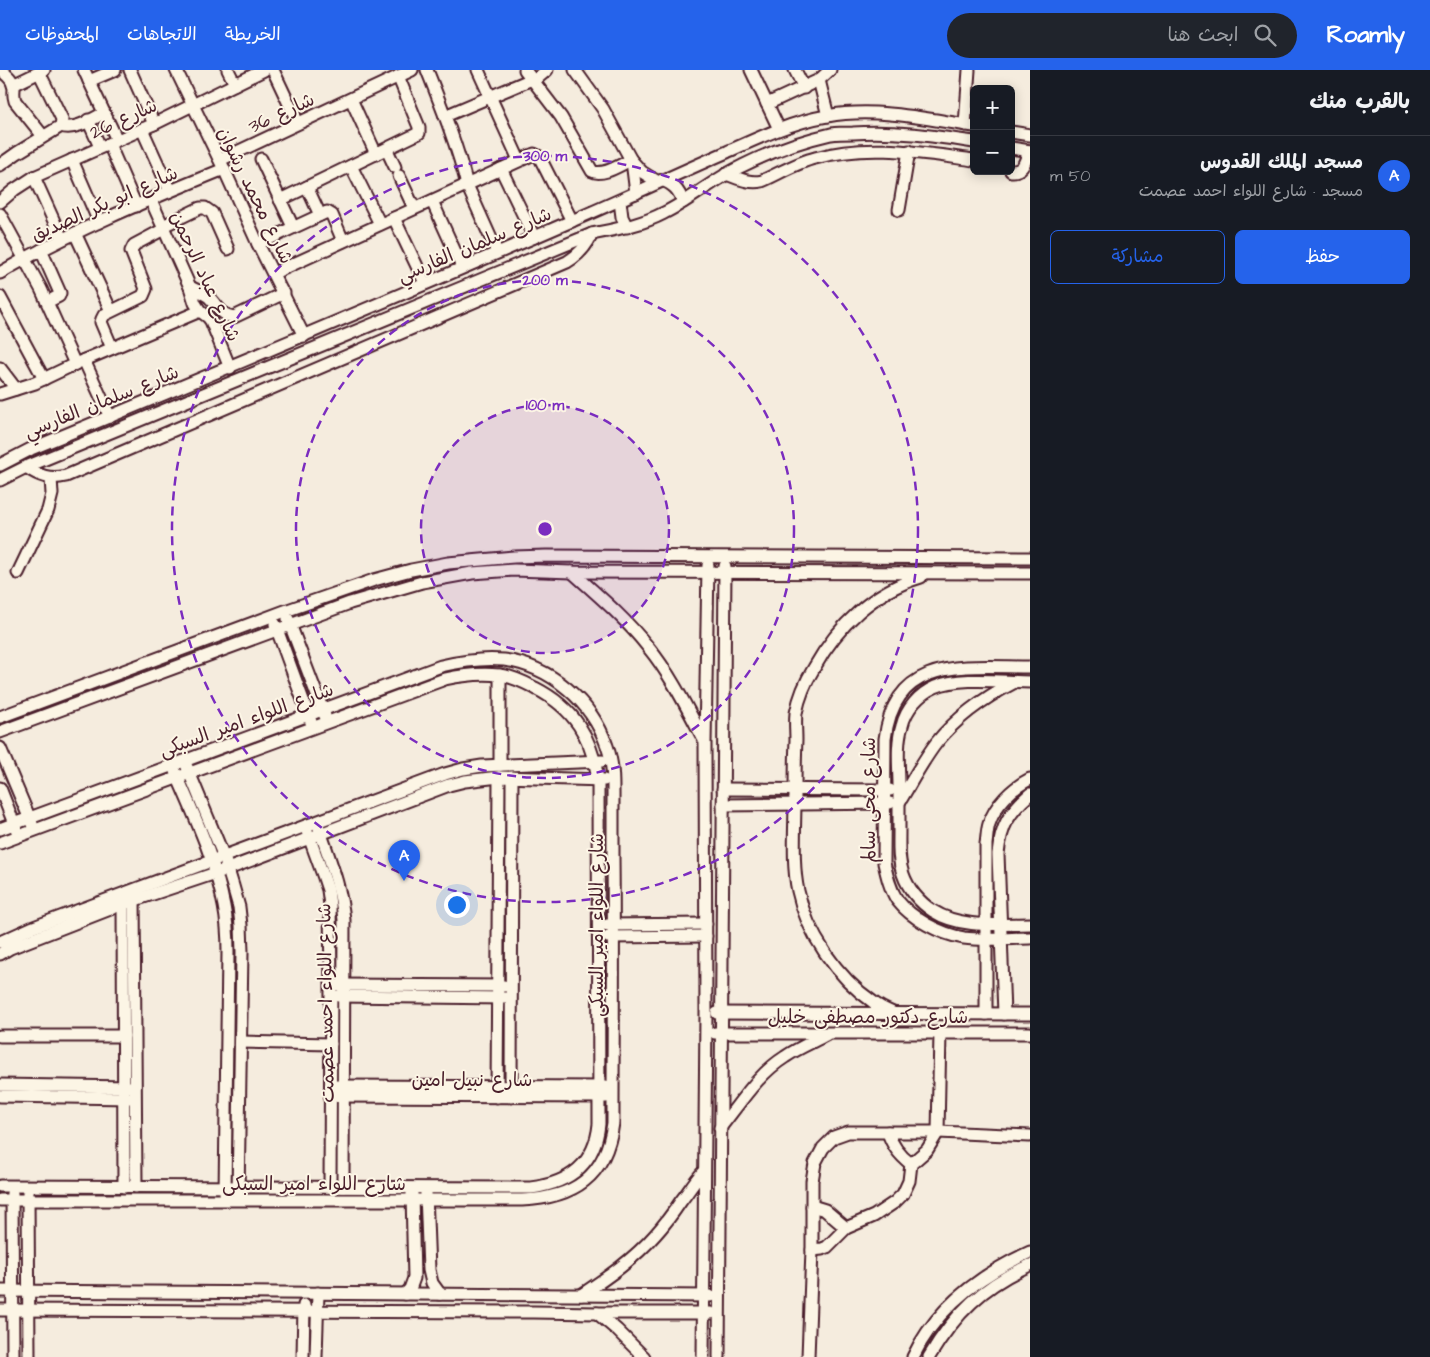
<!DOCTYPE html>
<html lang="ar">
<head>
<meta charset="utf-8">
<style>
	body { margin:0; font-family:"Architects Daughter","Playpen Sans Arabic",sans-serif; background:#20242c; color:#f1f3f6; direction:rtl }
	.controls { position:absolute; right:15px; top:15px; display:grid; overflow:hidden; border-radius:8px; box-shadow:0 2px 12px #0003 }
	.controls button { width:45px; height:45px; display:grid; place-items:center; padding:0; border:0; border-bottom:1px solid #363941; background:#171b24; color:#f1f3f6; font:25px sans-serif }
	.you { position:absolute; left:456px; top:834px; width:18px; height:18px; margin:-12px; border:4px solid #fff; border-radius:50%; background:#1a73e8; box-shadow:0 0 0 8px #1a73e833 }
	.badge { display:grid; place-items:center; width:32px; height:32px; border-radius:50%; background:#2563eb; color:#fff; font-size:16px; font-weight:700 }
	.pin { position:absolute; translate:-50% -41px; filter:drop-shadow(0 1px 2px #0008) }
	.pin::after { content:''; position:absolute; top:26px; width:18px; height:15px; background:inherit; clip-path:polygon(0 0,100% 0,50% 100%) }
	.list { margin:0; padding:0; list-style:none }
	h2 { display:flex; justify-content:space-between; align-items:center; height:65px; margin:0; padding:0 20px; font-size:21px }
	h2 small { font-size:16px; font-weight:400; color:#9ea1a6 }
	.list li { display:grid; grid-template-columns:32px 1fr auto; gap:15px; align-items:center; box-sizing:border-box; height:80px; padding:0 20px; border-top:1px solid #363941 }
	.list b { display:block; font-size:19px; white-space:nowrap }
	.list p { margin:0; font-size:16px; white-space:nowrap; color:#9ea1a6 }
	.list em { font-size:16px; font-style:normal; color:#9ea1a6 }
	.actions { display:flex; gap:10px; padding:15px 20px }
	.actions a { flex:1; padding:11px 0; border:1px solid #2563eb; border-radius:8px; text-align:center; font-size:18px; color:#2563eb }
	.actions .main { background:#2563eb; color:#fff }
	.icon { flex:none; width:28px; height:28px; fill:none; stroke:currentColor; stroke-width:2; stroke-linecap:round; stroke-linejoin:round }
	.map { position:relative; flex:none; width:1030px; height:1287px; overflow:hidden; direction:ltr }
	header { display:flex; align-items:center; gap:30px; box-sizing:border-box; height:70px; padding:0 25px; background:#2563eb; color:#fff }
	header strong { font-size:24px }
	nav { display:flex; gap:28px; margin-inline-start:auto; font-size:18px }
	.search { width:350px; height:45px; background:#20242c; display:flex; align-items:center; gap:12px; box-sizing:border-box; padding:0 18px; border-radius:28px; color:#9ea1a6; font-size:19px }
	main { display:flex }
	aside { flex:1; background:#171b24 }
	.map>svg:first-child { display:block }
	.lines { fill:none; stroke-linecap:round; stroke-linejoin:round }
	.minor-casing { stroke:#4a1f2b; stroke-width:15 }
	.minor { stroke:#fcf5e5; stroke-width:11 }
	.ring { fill:none; stroke:#7b2cbf; stroke-width:2.5; stroke-dasharray:9 6 }
	.labels { text-anchor:middle; stroke-width:4; stroke-linejoin:round; paint-order:stroke }
	.street-label { font-size:19px; fill:#4a1f2b; stroke:#fcf5e5 }
	.centre { fill:#7b2cbf; stroke:#fcf5e5; stroke-width:2.5 }
	.ring-label { font-size:15px; text-anchor:middle; font-weight:bold; fill:#7b2cbf; stroke:#fcf5e5; stroke-width:4; stroke-linejoin:round; paint-order:stroke }
</style>
</head>
<body>
<header>
<strong>Roamly</strong>
<div class="search"><svg class="icon" aria-label="search" viewBox="0 0 24 24"><circle cx="10" cy="10" r="6"/><path d="M15 15l6 6"/></svg>ابحث هنا</div>
<nav><a>الخريطة</a><a>الاتجاهات</a><a>المحفوظات</a></nav>
</header>
<main>
<aside>
<h2>بالقرب منك<small></small></h2>
<ul class="list">
<li><span class="badge">A</span><div><b>مسجد الملك القدوس</b><p>مسجد · شارع اللواء احمد عصمت</p></div><em>50 m</em></li>
</ul>
<div class="actions"><a class="main">حفظ</a><a>مشاركة</a></div>
</aside>
<div class="map">
<svg width="1030" height="1287" viewBox="0 0 1030 1287">
	<rect width="100%" height="100%" fill="#f5ecde"/>
	<filter id="ink" filterUnits="userSpaceOnUse"><feTurbulence type="fractalNoise" baseFrequency=".02" numOctaves="2"/><feDisplacementMap in="SourceGraphic" scale="10" xChannelSelector="R" yChannelSelector="G"/><feConvolveMatrix kernelMatrix="1 2 1 2 8 2 1 2 1" color-interpolation-filters="sRGB"/></filter>
	<g filter="url(#ink)">
		<g class="lines">
			<!-- minor casing -->
			<g class="minor-casing">
				<g id="minor">
					<path d="M 1,0 C 6,5 14,10 14,18 C 14,23 13,25 15,31 L 43,66"/>
					<path d="M 84,0 L 117,70"/>
					<path d="M 130,0 L 154,54"/>
					<path d="M 176,0 L 224,99 L 258,174 L 304,266"/>
					<path d="M 228,0 L 235,14"/>
					<path d="M 273,0 L 298,53"/>
					<path d="M 427,0 C 442,38 457,75 467,115 L 497,182"/>
					<path d="M 478,0 L 519,90"/>
					<path d="M 525,0 L 561,47 L 592,101 C 603,107 621,94 631,90"/>
					<path d="M 575,0 L 603,39 L 631,90 L 642,102 L 658,112"/>
					<path d="M 751,0 L 779,59"/>
					<path d="M 795,0 L 804,18"/>
					<path d="M 819,10 L 828,46"/>
					<path d="M 89,11 L 115,0"/>
					<path d="M 534,11 L 547,0"/>
					<path d="M 13,15 L 44,0"/>
					<path d="M 351,29 L 376,84"/>
					<path d="M 767,34 L 819,10 L 830,0"/>
					<path d="M 445,46 L 532,9"/>
					<path d="M 88,50 L 100,77"/>
					<path d="M 965,55 L 969,0"/>
					<path d="M 61,56 C 75,61 92,49 104,43"/>
					<path d="M 142,59 L 170,121"/>
					<path d="M 1011,62 L 1030,65"/>
					<path d="M 109,74 L 136,136"/>
					<path d="M 1011,78 L 1030,81"/>
					<path d="M 387,80 L 395,97"/>
					<path d="M 261,89 L 293,157"/>
					<path d="M 72,90 L 99,152"/>
					<path d="M 220,90 L 412,0"/>
					<path d="M 632,91 L 636,123"/>
					<path d="M 0,95 L 17,83 L 61,56 L 62,49 L 39,2"/>
					<path d="M 351,96 L 380,154"/>
					<path d="M 501,99 L 534,167"/>
					<path d="M 1011,101 C 1024,102 1025,91 1029,81"/>
					<path d="M 726,104 C 738,108 749,114 762,111 C 778,104 798,92 815,88 C 868,73 921,83 974,90"/>
					<path d="M 399,106 L 414,138"/>
					<path d="M 34,107 L 62,169"/>
					<path d="M 662,110 C 673,114 679,120 683,132"/>
					<path d="M 307,117 L 320,145"/>
					<path d="M 151,130 L 190,217 L 195,233 L 200,241 L 208,247 L 211,251 L 230,298"/>
					<path d="M 280,130 L 419,63 L 419,57 L 398,6"/>
					<path d="M 432,131 L 462,197"/>
					<path d="M 620,131 L 622,147 L 627,157"/>
					<path d="M 0,132 L 14,120 L 34,107 L 154,54 L 264,0"/>
					<path d="M 899,140 L 909,81"/>
					<path d="M 0,144 L 41,219 L 75,294"/>
					<path d="M 394,148 L 425,213"/>
					<path d="M 163,156 L 200,138 L 205,138 L 212,143 L 228,179"/>
					<path d="M 75,163 L 111,241"/>
					<path d="M 258,174 L 327,142 L 332,145 L 343,171"/>
					<path d="M 41,180 L 60,223 L 59,226 L 47,232"/>
					<path d="M 0,203 C 71,161 148,130 224,99"/>
					<path d="M 274,203 L 534,84 L 538,86 L 540,88 L 572,151"/>
					<path d="M 190,217 C 197,220 203,223 209,227 C 217,235 221,246 234,247 L 284,223"/>
					<path d="M 0,227 L 44,309"/>
					<path d="M 112,278 L 101,252 L 102,249 L 104,245 L 143,226 L 146,219 L 131,181 L 134,175 L 164,159"/>
					<path d="M 84,290 L 110,347"/>
					<path d="M 0,298 L 16,319"/>
					<path d="M 0,324 L 35,313 L 75,294 L 200,241"/>
					<path d="M 0,395 L 31,379 C 213,304 394,228 574,150 C 626,128 676,104 727,82 C 760,67 792,52 827,46 C 876,37 926,49 974,56"/>
					<path d="M 26,397 C 39,406 50,410 66,406 L 567,192 C 579,185 586,177 592,164"/>
					<path d="M 0,410 L 26,397 L 592,164 C 617,159 641,155 664,143 C 691,130 714,109 742,96 C 770,82 800,71 831,64 C 838,63 846,63 853,63 C 894,60 934,66 974,72"/>
					<path d="M 572,502 C 599,526 626,549 648,577 C 671,605 687,638 704,670"/>
					<path d="M 18,503 L 48,440 L 52,424 L 51,408"/>
					<path d="M 288,549 L 325,646"/>
					<path d="M 275,554 L 311,652"/>
					<path d="M 1030,597 C 966,597 895,585 885,669 L 884,793 C 887,806 890,819 897,830 C 912,849 940,864 964,868 C 985,871 1008,868 1030,868"/>
					<path d="M 1030,612 C 1003,612 960,606 935,617 C 919,624 906,639 902,656 C 896,675 899,697 899,717 C 899,732 899,747 899,762 C 899,776 898,790 903,804 C 908,819 920,833 933,841 C 961,859 999,854 1030,854"/>
					<path d="M 0,647 L 285,541 L 374,510 L 411,500 L 448,493 L 514,487 L 546,486 L 1030,488"/>
					<path d="M 0,662 L 350,533 L 422,512 L 472,503 L 514,500 L 572,502 L 1030,503"/>
					<path d="M 0,678 L 32,754"/>
					<path d="M 500,695 L 500,605"/>
					<path d="M 187,697 L 224,787 L 233,816 L 239,837 L 241,855 L 242,882 L 238,1124"/>
					<path d="M 175,701 C 194,745 215,789 224,836 C 227,851 228,867 228,882 L 225,1123"/>
					<path d="M 0,718 L 17,761"/>
					<path d="M 723,719 L 890,720"/>
					<path d="M 900,731 C 912,711 923,690 937,672 C 958,646 984,628 1013,613"/>
					<path d="M 723,735 L 890,733"/>
					<path d="M 319,758 C 329,788 341,817 344,850 L 343,1117"/>
					<path d="M 0,759 L 441,596 C 462,591 483,588 504,590 C 551,596 592,632 607,676 C 614,695 613,715 613,735 C 613,753 613,771 613,788 C 614,876 613,965 613,1053 C 606,1107 574,1128 522,1130 L 0,1130"/>
					<path d="M 307,761 L 323,805 L 328,820 L 330,835 L 331,915 L 330,1117"/>
					<path d="M 0,773 L 445,609 C 463,605 481,603 499,605 C 511,606 524,612 535,618 C 574,638 592,667 598,710 L 599,1054 C 595,1094 570,1113 531,1118 L 0,1116"/>
					<path d="M 134,823 L 136,1117"/>
					<path d="M 123,829 L 124,1117"/>
					<path d="M 607,855 L 706,854"/>
					<path d="M 608,867 L 706,866"/>
					<path d="M 0,872 L 31,858 L 445,704 L 463,699 L 482,696 L 602,691"/>
					<path d="M 0,884 L 10,878 L 123,834 L 228,799 L 449,715 L 465,711 L 499,707 L 604,710"/>
					<path d="M 338,915 L 504,916"/>
					<path d="M 338,926 L 505,928"/>
					<path d="M 717,943 L 1030,944"/>
					<path d="M 893,943 C 886,940 879,937 873,932 C 837,907 807,864 798,821 C 792,795 795,758 795,730 C 795,710 795,690 796,670 C 796,661 795,652 796,643 C 799,628 806,611 814,598 C 838,555 874,521 921,507"/>
					<path d="M 986,944 L 986,774 C 987,768 987,760 989,754 C 995,735 1012,718 1030,709"/>
					<path d="M 1004,944 L 998,784 C 1001,756 1009,742 1030,724"/>
					<path d="M 715,963 L 1030,963"/>
					<path d="M 0,966 L 124,966"/>
					<path d="M 241,972 L 331,974"/>
					<path d="M 0,1015 L 131,1017"/>
					<path d="M 337,1016 L 606,1017"/>
					<path d="M 0,1026 L 131,1028"/>
					<path d="M 337,1026 L 606,1027"/>
					<path d="M 497,1027 L 499,707"/>
					<path d="M 511,1027 L 512,707"/>
					<path d="M 720,1058 C 740,1033 758,1004 785,987 C 798,978 813,972 826,965"/>
					<path d="M 888,1062 C 892,1076 899,1085 911,1094"/>
					<path d="M 12,1123 L 13,1287"/>
					<path d="M 426,1123 L 429,1200 L 432,1213 L 440,1224"/>
					<path d="M 28,1124 L 29,1287"/>
					<path d="M 812,1136 L 825,1140 L 846,1158"/>
					<path d="M 812,1180 L 822,1179 L 827,1177 L 846,1158 L 874,1146 L 895,1132 L 903,1124 L 909,1111 L 911,1094 L 927,1080 L 938,1062 L 940,963"/>
					<path d="M 0,1221 L 710,1226"/>
					<path d="M 405,1224 L 410,1219 L 414,1208 L 412,1124"/>
					<path d="M 581,1225 C 608,1207 634,1189 655,1165 C 665,1154 673,1143 681,1131 C 689,1121 695,1110 704,1101"/>
					<path d="M 0,1240 L 534,1242 L 597,1243 L 711,1243"/>
					<path d="M 597,1243 L 617,1260 L 644,1287"/>
					<path d="M 303,1287 L 304,1235"/>
					<path d="M 316,1287 L 318,1223"/>
					<path d="M 703,1287 L 706,943 L 705,673 L 708,495"/>
					<path d="M 719,1287 L 725,496"/>
					<path d="M 808,1287 L 812,1180 L 812,1111 L 815,1093 L 823,1078 L 834,1067 L 848,1062 L 938,1062 L 1030,1066"/>
					<path d="M 913,1287 C 936,1238 982,1204 1030,1182"/>
					<path d="M 929,1287 C 955,1243 983,1216 1030,1195"/>
				</g>
			</g>
			<!-- minor -->
			<use href="#minor" class="minor"/>
		</g>
	</g>
	<!-- distance rings -->
	<circle cx="545" cy="459" r="124" fill="#7b2cbf" fill-opacity=".12"/>
	<g class="ring">
		<circle cx="545" cy="459" r="124"/>
		<circle cx="545" cy="459" r="249"/>
		<circle cx="545" cy="459" r="373"/>
	</g>
	<g class="labels">
		<!-- street labels -->
		<g class="street-label">
			<text transform="translate(281 42) rotate(-25)" y="7">شارع 36</text>
			<text transform="translate(123 48) rotate(-24)" y="7">شارع 26</text>
			<text transform="translate(256 125) rotate(64)" y="7">شارع محمد رشوان</text>
			<text transform="translate(104 133) rotate(-24)" y="7">شارع ابو بكر الصديق</text>
			<text transform="translate(474 174) rotate(-23)" y="7">شارع سلمان الفارسي</text>
			<text transform="translate(206 206) rotate(65)" y="7">شارع عباد الرحمن</text>
			<text transform="translate(101 331) rotate(-22)" y="7">شارع سلمان الفارسي</text>
			<text transform="translate(246 649) rotate(-20)" y="7">شارع اللواء امير السبكى</text>
			<text transform="translate(868 730) rotate(-90)" y="7">شارع محى سالم</text>
			<text transform="translate(596 855) rotate(-90)" y="7">شارع اللواء امير السبكى</text>
			<text transform="translate(325 933) rotate(-91)" y="7">شارع اللواء احمد عصمت</text>
			<text x="868" y="953">شارع دكتور مصطفى خليل</text>
			<text x="472" y="1016">شارع نبيل امين</text>
			<text x="314" y="1120">شارع اللواء امير السبكى</text>
		</g>
	</g>
	<circle cx="545" cy="459" r="8" class="centre"/>
	<g class="ring-label">
		<text x="545" y="91">300 m</text>
		<text x="545" y="215">200 m</text>
		<text x="545" y="340">100 m</text>
	</g>
</svg>
<div class="controls">
<button>+</button>
<button>−</button>
</div>
<div class="you"></div>
<div class="pin badge" style="left:404px;top:811px">A</div>
</div>
</main>
</body>
</html>
